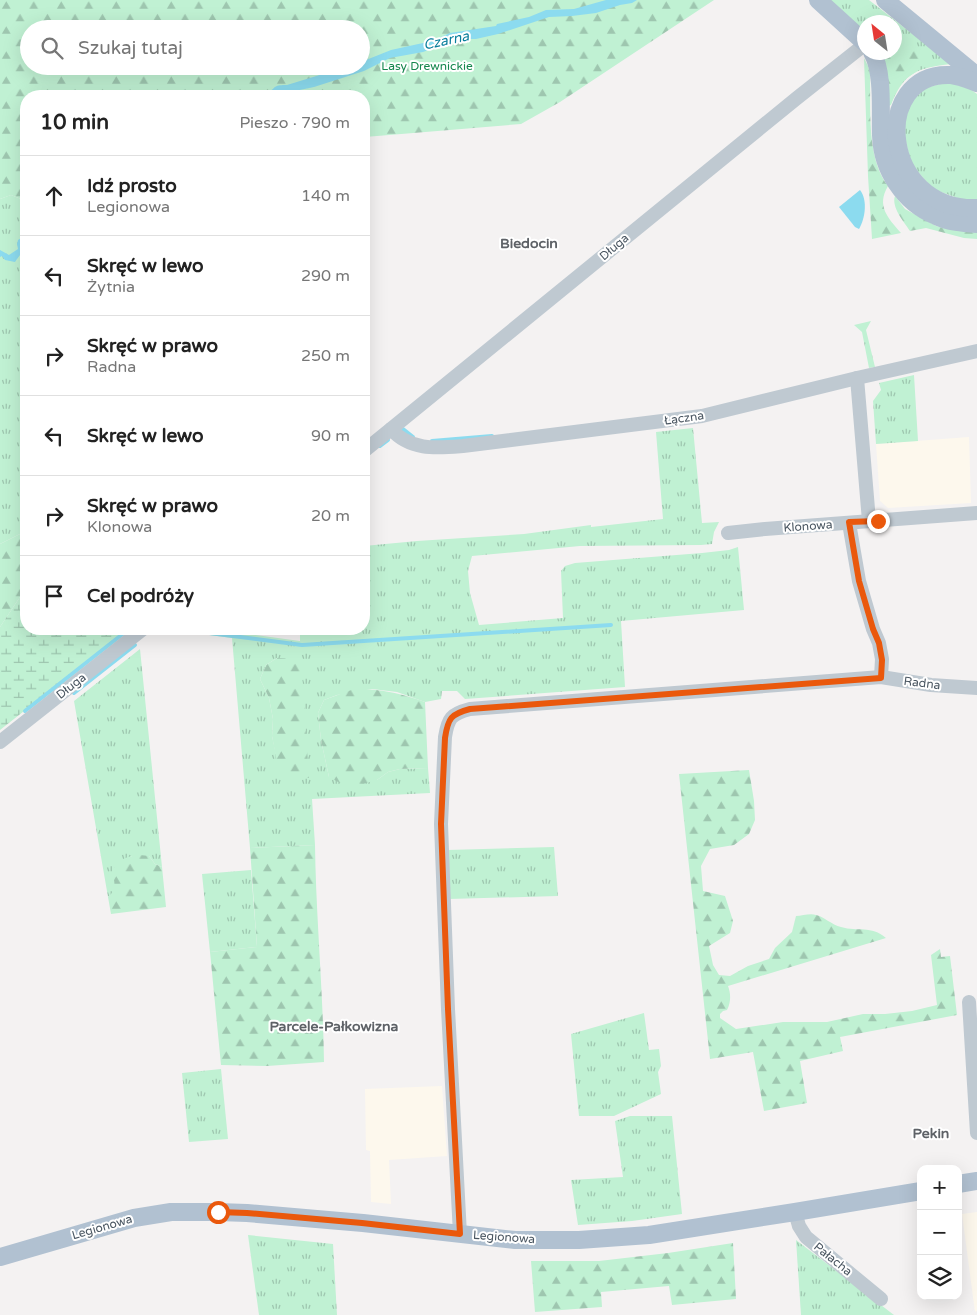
<!DOCTYPE html>
<html lang="pl">
<head>
<meta charset="utf-8">
<style>
	body { margin:0; font-family:"Varela Round",sans-serif; background:#f2f2f2; color:#222 }
	.controls { position:absolute; right:15px; bottom:15px; display:grid; overflow:hidden; border-radius:10px; box-shadow:0 5px 20px #0002 }
	.controls button { width:45px; height:45px; display:grid; place-items:center; padding:0; border:0; border-bottom:1px solid #e0e0e0; background:#fff; color:#222; font:25px sans-serif }
	.compass { position:absolute; left:857px; top:15px; width:45px; height:45px; border-radius:50%; background:#fff; box-shadow:0 5px 20px #0002; rotate:330deg }
	.stop { position:absolute; width:15px; height:15px; margin:-11px; border:4px solid #ea580c; border-radius:50%; background:#fff }
	.stop.end { background:#ea580c; border-color:#fff; box-shadow:0 1px 5px #0008 }
	.list { margin:0; padding:0; list-style:none }
	h2 { display:flex; justify-content:space-between; align-items:center; height:65px; margin:0; padding:0 20px; font-size:21px }
	h2 small { font-size:16px; font-weight:400; color:#767676 }
	.list li { display:grid; grid-template-columns:32px 1fr auto; gap:15px; align-items:center; box-sizing:border-box; height:80px; padding:0 20px; border-top:1px solid #e0e0e0 }
	.list b { display:block; font-size:19px; white-space:nowrap }
	.list p { margin:0; font-size:16px; white-space:nowrap; color:#767676 }
	.list em { font-size:16px; font-style:normal; color:#767676 }
	.icon { flex:none; width:28px; height:28px; fill:none; stroke:currentColor; stroke-width:2; stroke-linecap:round; stroke-linejoin:round }
	.map { position:relative; flex:none; width:977px; height:1315px; overflow:hidden }
	.search { position:absolute; background:#fff; box-shadow:0 5px 20px #0002; left:20px; top:20px; width:350px; height:55px; display:flex; align-items:center; gap:12px; box-sizing:border-box; padding:0 18px; border-radius:28px; color:#767676; font-size:19px }
	.panel { position:absolute; background:#fff; box-shadow:0 5px 20px #0002; left:20px; top:90px; width:350px; height:545px; border-radius:20px }
	.map>svg:first-child { display:block }
	.commercial { fill:#fdf8ed }
	.grass { fill:url(#grass-tufts); fill-rule:evenodd }
	.forest { fill:url(#forest-firs); fill-rule:evenodd }
	.wetland { fill:url(#wetland-marsh) }
	.water { fill:#8cdbef }
	.lines { fill:none; stroke-linecap:round; stroke-linejoin:round }
	.stream { stroke:#8cdbef; stroke-width:4 }
	.minor { stroke:#bfc9d1; stroke-width:14 }
	.major { stroke:#b1c1d1; stroke-width:18 }
	.route { stroke:#ea580c; stroke-width:6 }
	.labels { text-anchor:middle; stroke-width:4; stroke-linejoin:round; paint-order:stroke }
	.park-label { font-size:12px; fill:#15864d; stroke:#fff }
	.street-label { font-size:12px; fill:#495560; stroke:#fff }
	.water-label { font-size:14px; font-style:italic; fill:#097e9c; stroke:#fff }
	.neighbourhood-label { font-size:14px; font-weight:bold; fill:#5e6267; stroke:#fff }
</style>
</head>
<body>
<div class="map">
<svg width="977" height="1315" viewBox="0 0 977 1315">
	<defs>
		<pattern id="grass-tufts" width="24" height="20" patternUnits="userSpaceOnUse" patternTransform="scale(1.25)"><rect width="24" height="20" fill="#c0f1d3"/><path d="M3 7l-1-3M5 7V3M7 7l1-3M15 17l-1-3M17 17v-4M19 17l1-3" fill="none" stroke="#9ec6af"/></pattern>
		<pattern id="forest-firs" width="22" height="20" patternUnits="userSpaceOnUse" patternTransform="scale(1.25)"><rect width="22" height="20" fill="#c0f1d3"/><path d="M5 1l3.5 6h-7zM16 11l3.5 6h-7z" fill="#9ec6af"/></pattern>
		<pattern id="wetland-marsh" width="20" height="14" patternUnits="userSpaceOnUse" patternTransform="scale(1.25)"><rect width="20" height="14" fill="#c0f1d3"/><path d="M1 5h8M5 5V1M11 12h8M15 12V8" fill="none" stroke="#9ec6af"/></pattern>
	</defs>
	<rect width="100%" height="100%" fill="#f4f2f2"/>
	<!-- commercial -->
	<g class="commercial">
		<path d="M 969,437 L 971,503 L 888,508 L 880,501 L 876,444 Z"/>
		<path d="M 442,1086 L 447,1156 L 389,1160 L 391,1204 L 371,1202 L 370,1151 L 366,1150 L 365,1089 Z"/>
		<path d="M 977,1212 L 977,1311 L 975,1312 L 962,1214 Z"/>
	</g>
	<!-- grass -->
	<g class="grass">
		<path d="M 827,0 L 869,0 L 951,64 C 917,68 904,72 891,105 L 885,107 L 894,52 L 894,22 L 864,22 L 864,34 Z"/>
		<path d="M 948,82 L 970,89 L 977,94 L 977,201 L 963,200 L 933,189 L 911,164 L 903,129 L 910,103 L 925,88 Z"/>
		<path d="M 11,195 L 26,201 L 26,531 L 0,544 L 0,199 Z"/>
		<path d="M 871,321 L 866,330 L 875,367 L 869,368 L 862,332 L 854,325 Z"/>
		<path d="M 914,375 L 918,441 L 876,444 L 873,401 L 881,390 L 879,383 Z"/>
		<path d="M 693,428 L 702,523 L 719,522 L 714,532 L 712,544 L 701,545 L 580,546 L 472,556 L 468,571 L 470,593 L 479,625 L 563,618 L 561,571 L 565,566 L 575,563 L 702,553 L 729,550 L 738,547 L 744,610 L 621,621 L 625,687 L 465,699 L 457,691 L 442,691 L 441,699 L 425,702 L 397,692 L 372,689 L 337,695 L 324,700 L 318,713 L 321,740 L 329,777 L 377,780 L 388,772 L 400,769 L 428,768 L 430,793 L 312,799 L 315,845 L 250,848 L 232,638 L 165,629 L 211,629 L 300,641 L 300,629 L 364,629 L 364,546 L 417,541 L 524,534 L 591,525 L 591,527 L 663,519 L 656,432 ZM 277,658 L 279,768 L 272,736 L 273,719 L 269,698 L 260,679 L 266,665 Z"/>
		<path d="M 140,649 L 162,867 L 155,864 L 149,856 L 131,856 L 113,893 L 108,897 L 74,701 Z"/>
		<path d="M 554,847 L 558,896 L 449,899 L 447,850 Z"/>
		<path d="M 251,870 L 257,947 L 210,952 L 202,874 Z"/>
		<path d="M 644,1013 L 649,1050 L 659,1049 L 661,1066 L 658,1072 L 661,1094 L 614,1116 L 579,1116 L 571,1034 Z"/>
		<path d="M 221,1069 L 228,1139 L 189,1142 L 182,1073 Z"/>
		<path d="M 630,1116 L 672,1116 L 682,1214 L 632,1221 L 578,1225 L 571,1180 L 623,1177 L 615,1121 Z"/>
		<path d="M 248,1235 L 333,1244 L 337,1315 L 259,1315 Z"/>
		<path d="M 796,1240 L 894,1315 L 801,1315 Z"/>
	</g>
	<!-- forest -->
	<g class="forest">
		<path d="M 0,0 L 714,0 L 560,102 L 521,124 L 365,137 L 364,139 L 364,96 L 26,96 L 26,201 L 11,195 L 0,199 ZM 29,29 L 361,29 L 361,66 L 29,66 Z"/>
		<path d="M 895,46 L 897,47 L 921,52 L 921,58 L 919,70 C 911,75 904,79 899,87 C 896,92 895,97 890,101 L 885,101 L 878,53 L 894,52 Z"/>
		<path d="M 864,58 L 868,66 L 870,72 C 871,107 866,158 888,186 C 876,206 888,218 901,233 L 872,239 L 868,176 Z"/>
		<path d="M 895,196 L 905,209 L 936,226 L 944,228 L 977,232 L 977,239 L 964,238 L 926,228 L 910,231 C 904,222 891,207 895,196 Z"/>
		<path d="M 26,531 L 26,588 L 0,627 L 0,544 Z"/>
		<path d="M 277,658 L 301,659 L 309,778 L 298,778 L 284,776 L 278,768 L 272,736 L 273,719 L 269,698 L 260,679 L 266,665 Z"/>
		<path d="M 354,689 C 383,689 399,693 425,702 L 428,768 L 400,769 L 388,772 L 377,780 L 363,784 L 340,783 L 329,777 L 321,740 L 318,713 L 324,700 Z"/>
		<path d="M 749,770 L 754,801 L 755,820 L 749,834 L 734,845 L 710,849 L 701,866 L 703,891 L 725,896 L 733,921 L 730,933 L 709,946 L 713,965 L 719,975 L 730,976 L 748,966 L 769,959 L 775,948 L 792,932 L 796,916 C 802,916 810,913 816,915 C 823,916 832,925 841,927 C 858,932 871,925 886,938 L 728,986 C 731,994 731,1002 727,1010 L 723,1011 L 720,1014 L 720,1018 L 736,1029 L 783,1022 L 827,1022 L 863,1014 L 885,1014 L 912,1011 L 937,1005 L 931,955 L 940,949 L 941,957 L 950,956 L 957,1015 L 840,1037 L 843,1051 L 800,1061 L 807,1103 L 764,1111 L 753,1052 L 710,1059 L 679,774 Z"/>
		<path d="M 315,845 C 316,917 323,989 324,1062 L 267,1066 L 221,1065 L 210,952 L 257,947 L 250,848 Z"/>
		<path d="M 140,855 L 149,856 L 155,864 L 162,867 L 166,907 L 111,914 L 108,897 C 118,889 114,881 112,870 C 121,859 126,856 140,855 Z"/>
		<path d="M 733,1243 L 736,1299 L 672,1305 L 669,1286 L 601,1292 L 602,1307 L 535,1312 L 531,1261 L 599,1261 L 668,1253 Z"/>
	</g>
	<!-- wetland -->
	<path class="wetland" d="M 26,588 L 26,629 L 128,629 L 0,730 L 0,627 Z"/>
	<!-- water -->
	<g class="water">
		<path d="M 606,0 L 637,0 L 632,3 L 620,5 L 596,13 L 572,16 L 549,17 L 498,34 L 476,39 L 463,39 L 453,41 L 423,52 L 390,58 L 364,71 L 314,87 L 290,92 L 280,96 L 267,96 C 275,86 275,85 287,85 L 349,66 L 361,66 L 361,62 L 391,50 L 432,41 L 450,33 L 496,26 L 497,24 L 529,17 L 546,10 L 574,9 Z"/>
		<path d="M 860,190 C 868,200 865,219 859,229 L 855,227 L 839,207 Z"/>
		<path d="M 26,237 C 26,252 22,251 15,262 L 5,260 L 2,256 L 0,257 L 0,250 L 9,255 L 18,249 L 17,244 L 18,240 L 21,238 Z"/>
	</g>
	<g class="lines">
		<!-- stream -->
		<g class="stream">
			<path d="M 403,429 L 413,437"/>
			<path d="M 432,441 L 492,436"/>
			<path d="M 380,446 L 388,440"/>
			<path d="M 178,629 L 302,645 L 611,625"/>
			<path d="M 74,693 L 135,645"/>
			<path d="M 25,711 L 129,629"/>
		</g>
		<!-- minor -->
		<g class="minor">
			<path d="M 857,378 L 869,521"/>
			<path d="M 391,429 C 410,451 437,448 463,446 L 702,416 L 857,378 L 977,351"/>
			<path d="M 364,451 L 797,98 L 864,45"/>
			<path d="M 849,523 L 859,581 L 873,629 L 879,643 L 882,659 L 881,677"/>
			<path d="M 728,533 L 765,529 L 977,513"/>
			<path d="M 0,742 L 143,629"/>
			<path d="M 969,1002 L 977,1133"/>
			<path d="M 795,1212 L 799,1226 L 806,1237 L 881,1299"/>
			<path d="M 460,1234 L 448,1009 L 441,824 L 445,737 C 448,718 451,714 470,709 L 881,677 L 931,685 L 977,688"/>
		</g>
		<!-- major -->
		<g class="major">
			<path d="M 818,0 L 864,42"/>
			<path d="M 885,0 L 977,76"/>
			<path d="M 872,52 C 884,73 880,112 881,135 C 882,170 904,203 936,216 C 949,222 963,223 977,224"/>
			<path d="M 977,83 C 969,80 960,76 951,75 C 870,71 880,211 977,208"/>
			<path d="M 958,1184 L 977,1181"/>
			<path d="M 0,1257 L 134,1218 L 171,1212 L 218,1212 L 247,1213 L 363,1223 L 515,1240 L 579,1240 L 649,1235 L 795,1212 L 921,1191"/>
		</g>
	</g>
	<g class="lines">
		<!-- route -->
		<path class="route" d="M 218,1212 L 247,1213 L 362,1223 L 460,1234 L 448,1009 L 441,824 L 445,738 C 448,718 451,714 470,709 L 881,678 L 882,660 L 879,643 L 873,629 L 859,581 L 849,522 L 878,521"/>
	</g>
	<g class="labels">
		<!-- park labels -->
		<g class="park-label">
			<text x="427" y="70">Lasy Drewnickie</text>
		</g>
		<!-- street labels -->
		<g class="street-label">
			<text transform="translate(614 247) rotate(-40)" y="4">Długa</text>
			<text transform="translate(684 418) rotate(-8)" y="4">Łączna</text>
			<text transform="translate(808 526) rotate(-4)" y="4">Klonowa</text>
			<text transform="translate(922 683) rotate(7)" y="4">Radna</text>
			<text transform="translate(71 686) rotate(-38)" y="4">Długa</text>
			<text transform="translate(102 1227) rotate(-16)" y="4">Legionowa</text>
			<text transform="translate(504 1237) rotate(4)" y="4">Legionowa</text>
			<text transform="translate(833 1259) rotate(39)" y="4">Pałacha</text>
		</g>
		<!-- water labels -->
		<g class="water-label">
			<text transform="translate(446 40) rotate(-12)" y="5">Czarna</text>
		</g>
		<!-- neighbourhood labels -->
		<g class="neighbourhood-label">
			<text x="529" y="248">Biedocin</text>
			<text x="334" y="1031">Parcele-Pałkowizna</text>
			<text x="931" y="1138">Pekin</text>
		</g>
	</g>
</svg>
<div class="controls">
<button>+</button>
<button>−</button>
<button><svg class="icon" aria-label="layers" viewBox="0 0 24 24"><path d="M12 4l9 5-9 5-9-5zM3 14l9 5 9-5"/></svg></button>
</div>
<svg class="compass" viewBox="-18 -18 36 36"><path d="M0-13l5 13h-10z" fill="#e53935"/><path d="M0 13l5-13h-10z" fill="#767676"/></svg>
<div class="stop" style="left:218px;top:1212px"></div>
<div class="stop end" style="left:878px;top:521px"></div>
<div class="search"><svg class="icon" aria-label="search" viewBox="0 0 24 24"><circle cx="10" cy="10" r="6"/><path d="M15 15l6 6"/></svg>Szukaj tutaj</div>
<section class="panel">
<h2>10 min<small>Pieszo · 790 m</small></h2>
<ul class="list">
<li><svg class="icon" aria-label="ahead" viewBox="0 0 24 24"><path d="M12 20V5M6 11l6-6 6 6"/></svg><div><b>Idź prosto</b><p>Legionowa</p></div><em>140 m</em></li>
<li><svg class="icon" aria-label="left" viewBox="0 0 24 24"><path d="M17 20v-9H6M10 6l-5 5 5 5"/></svg><div><b>Skręć w lewo</b><p>Żytnia</p></div><em>290 m</em></li>
<li><svg class="icon" aria-label="right" viewBox="0 0 24 24"><path d="M7 20v-9h11M14 6l5 5-5 5"/></svg><div><b>Skręć w prawo</b><p>Radna</p></div><em>250 m</em></li>
<li><svg class="icon" aria-label="left" viewBox="0 0 24 24"><path d="M17 20v-9H6M10 6l-5 5 5 5"/></svg><div><b>Skręć w lewo</b></div><em>90 m</em></li>
<li><svg class="icon" aria-label="right" viewBox="0 0 24 24"><path d="M7 20v-9h11M14 6l5 5-5 5"/></svg><div><b>Skręć w prawo</b><p>Klonowa</p></div><em>20 m</em></li>
<li><svg class="icon" aria-label="arrive" viewBox="0 0 24 24"><path d="M6 21V4h12l-3 4 3 4H6"/></svg><div><b>Cel podróży</b></div></li>
</ul>
</section>
</div>
</body>
</html>
